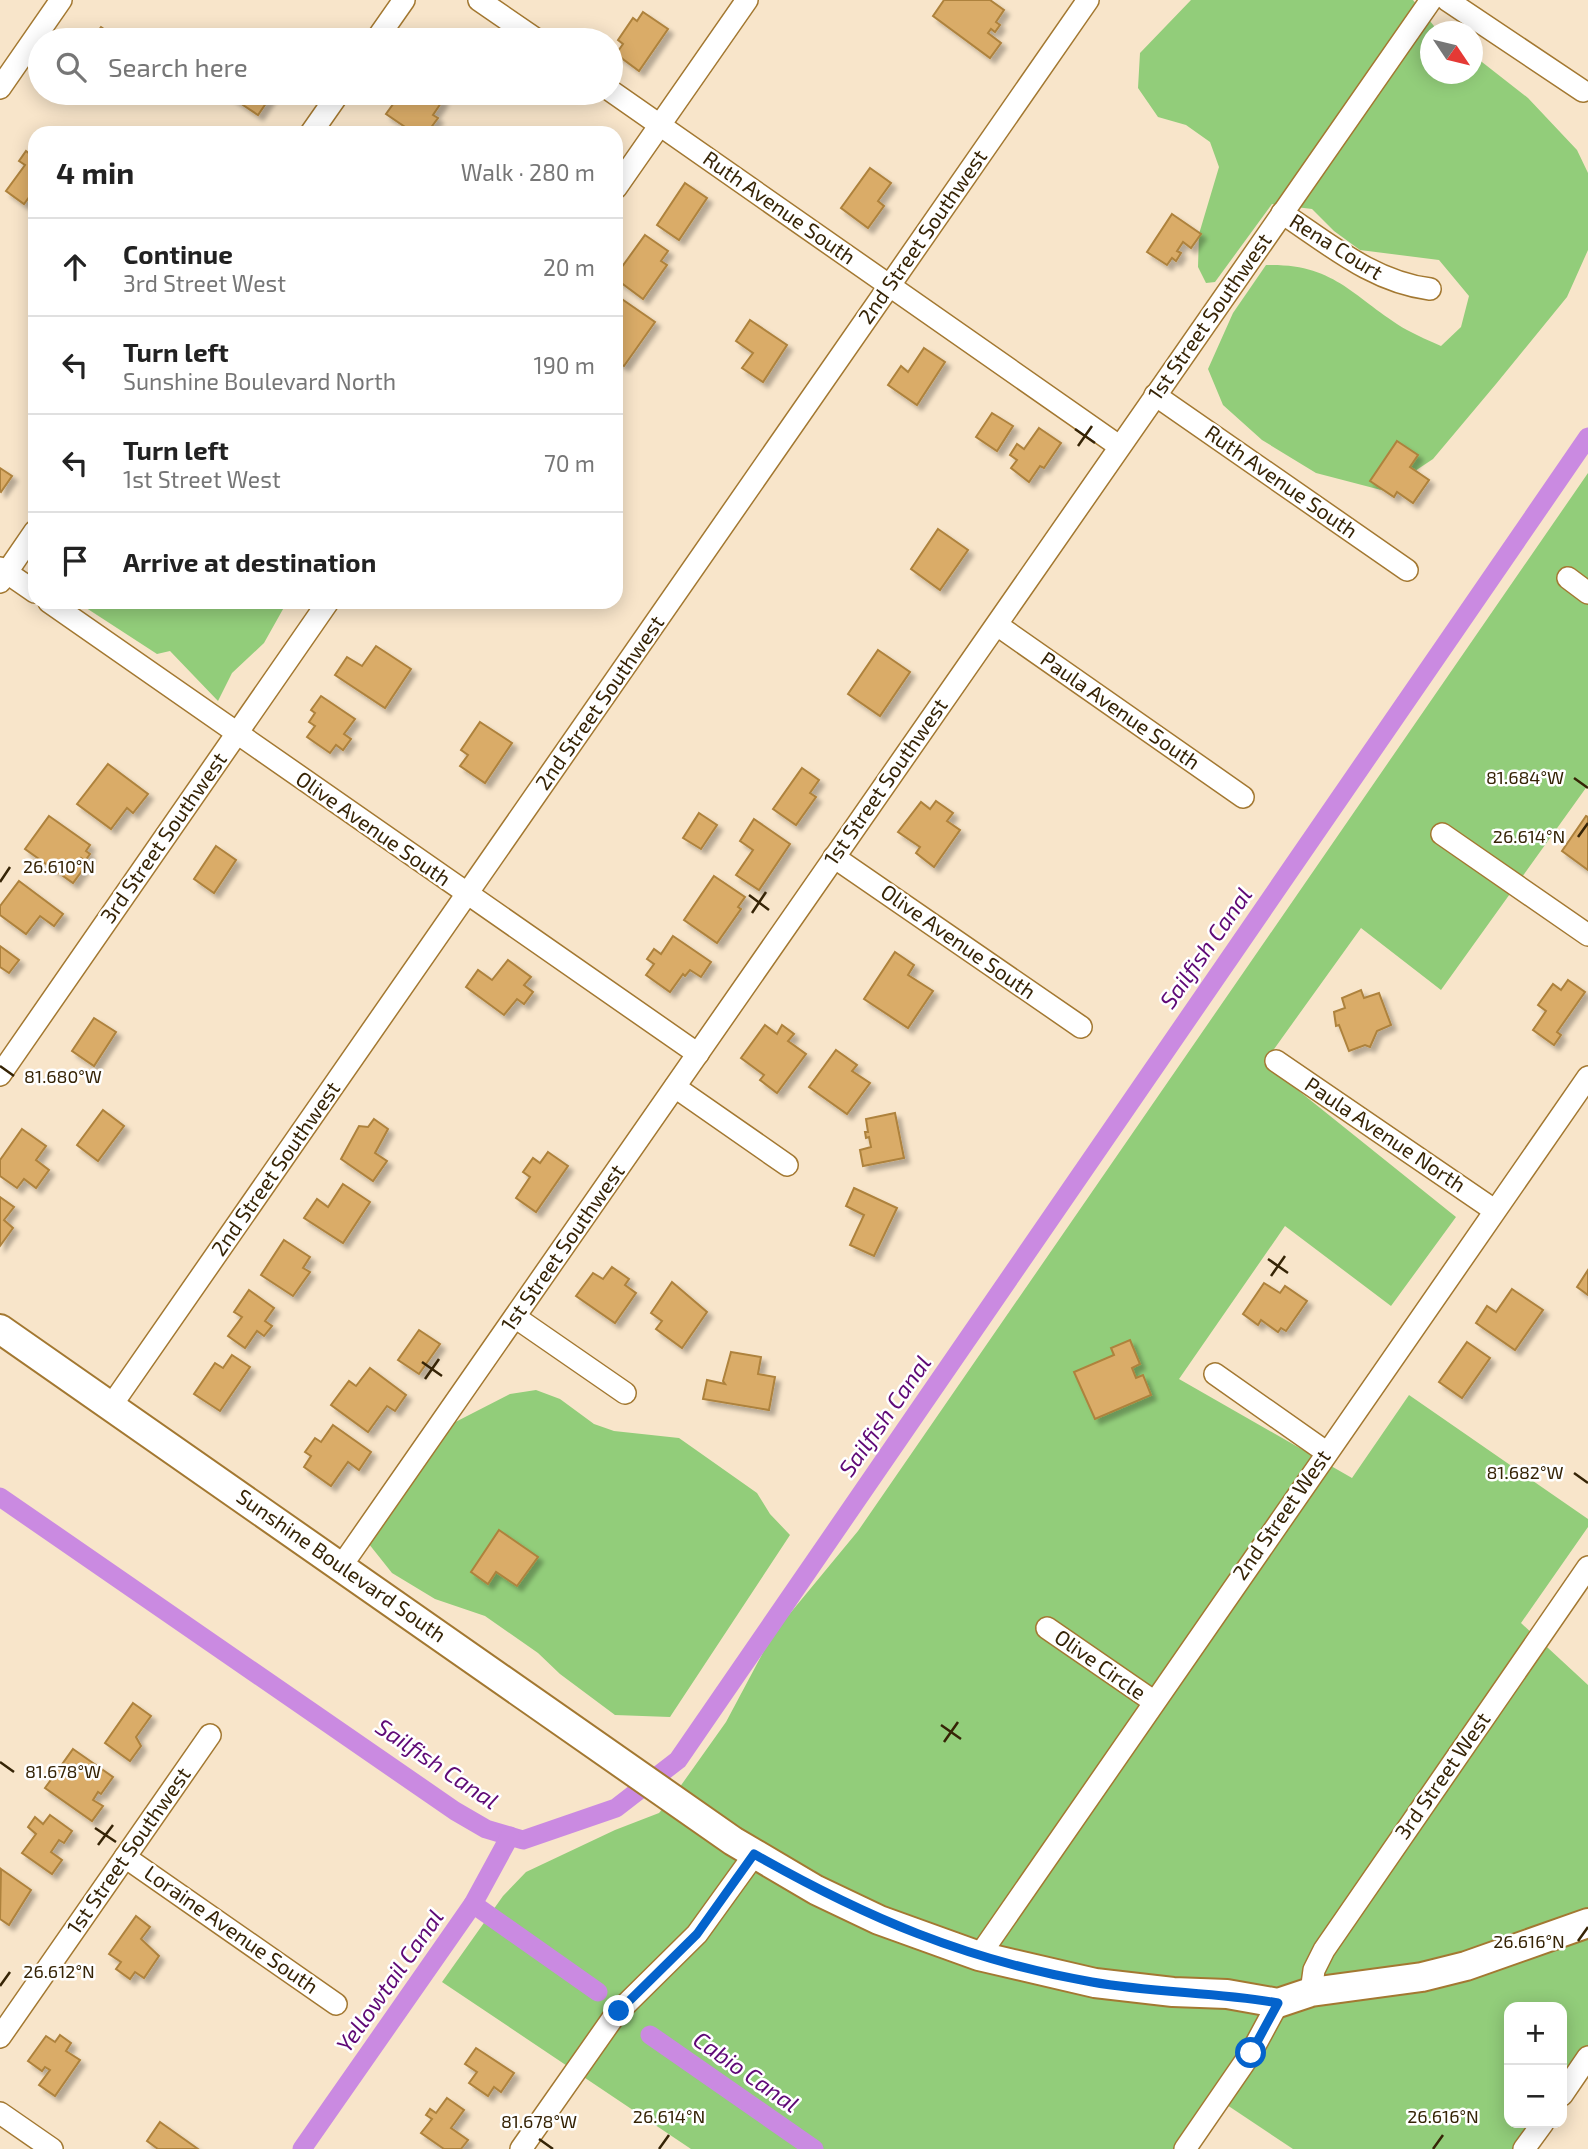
<!DOCTYPE html>
<html lang="en">
<head>
<meta charset="utf-8">
<style>
	body { margin:0; font-family:"Exo 2",sans-serif; background:#f6f6f6; color:#222 }
	.controls { position:absolute; right:21px; bottom:21px; display:grid; overflow:hidden; border-radius:14px; box-shadow:0 4px 18px #0003 }
	.controls button { width:63px; height:63px; display:grid; place-items:center; padding:0; border:0; border-bottom:2px solid #e0e0e0; background:#fff; color:#222; font:35px sans-serif }
	.compass { position:absolute; left:1420px; top:21px; width:63px; height:63px; border-radius:50%; background:#fff; box-shadow:0 4px 18px #0003; rotate:125deg }
	.stop { position:absolute; width:21px; height:21px; margin:-16px; border:5px solid #0463cc; border-radius:50%; background:#fff }
	.stop.end { background:#0463cc; border-color:#fff; box-shadow:0 2px 7px #0008 }
	.list { margin:0; padding:0; list-style:none }
	h2 { display:flex; justify-content:space-between; align-items:center; height:91px; margin:0; padding:0 28px; font-size:30px }
	h2 small { font-size:23px; font-weight:400; color:#767676 }
	.list li { display:grid; grid-template-columns:46px 1fr auto; gap:21px; align-items:center; box-sizing:border-box; height:98px; padding:0 28px; border-top:2px solid #e0e0e0 }
	.list b { display:block; font-size:26px; white-space:nowrap }
	.list p { margin:0; font-size:23px; white-space:nowrap; color:#767676 }
	.list em { font-size:23px; font-style:normal; color:#767676 }
	.icon { flex:none; width:38px; height:38px; fill:none; stroke:currentColor; stroke-width:2; stroke-linecap:round; stroke-linejoin:round }
	.map { position:relative; flex:none; width:1588px; height:2149px; overflow:hidden }
	.search { position:absolute; background:#fff; box-shadow:0 4px 18px #0003; left:28px; top:28px; width:595px; height:77px; display:flex; align-items:center; gap:18px; box-sizing:border-box; padding:0 24px; border-radius:38px; color:#767676; font-size:26px }
	.panel { position:absolute; background:#fff; box-shadow:0 4px 18px #0003; left:28px; top:126px; width:595px; height:483px; border-radius:21px }
	.map>svg:first-child { display:block }
	.green { fill:#92cd7a }
	.lines { fill:none; stroke-linecap:round; stroke-linejoin:round }
	.canal { stroke:#ca8ae1; stroke-width:19 }
	.building { fill:#daac67; stroke:#ae823c; stroke-width:2; filter:url(#shadow) }
	.street-casing { stroke:#a37831; stroke-width:24 }
	.secondary-casing { stroke:#a37831; stroke-width:32 }
	.street { stroke:#fff; stroke-width:21 }
	.secondary { stroke:#fff; stroke-width:28 }
	.route { stroke:#0463cc; stroke-width:9 }
	.ticks { fill:none; stroke:#362406; stroke-width:2.5 }
	.labels { text-anchor:middle; stroke-width:5; stroke-linejoin:round; paint-order:stroke }
	.street-label { font-size:21px; fill:#362406; stroke:#fff }
	.water-label { font-size:23px; font-style:italic; fill:#5f0976; stroke:#fff }
	.ticks-label { font-size:18px; text-anchor:middle; fill:#362406; stroke:#fff; stroke-width:5; stroke-linejoin:round; paint-order:stroke }
</style>
</head>
<body>
<div class="map">
<svg width="1588" height="2149" viewBox="0 0 1588 2149">
	<defs>
		<filter id="shadow"><feDropShadow dx="5" dy="5" stdDeviation="2" flood-color="#0004"/></filter>
	</defs>
	<rect width="100%" height="100%" fill="#f8e5ca"/>
	<!-- green -->
	<g class="green">
		<path d="M 1191,0 L 1413,0 L 1438,31 L 1430,32 L 1430,74 L 1472,74 L 1473,55 L 1528,98 L 1577,150 L 1588,173 L 1588,250 L 1567,297 L 1496,384 L 1433,459 L 1385,491 L 1316,473 L 1262,440 L 1223,405 L 1208,369 L 1233,313 L 1266,265 C 1336,263 1353,298 1407,330 C 1418,336 1430,341 1441,346 L 1461,327 L 1469,296 L 1439,260 L 1360,250 L 1334,231 L 1312,209 L 1272,204 L 1215,282 L 1206,283 L 1198,267 L 1199,234 L 1219,167 L 1210,142 L 1186,125 L 1158,117 L 1138,88 L 1140,53 Z"/>
		<path d="M 1588,473 L 1588,785 L 1441,990 L 1361,928 L 1264,1063 L 1456,1217 L 1391,1306 L 1285,1226 L 1179,1379 L 1352,1478 L 1409,1395 L 1588,1519 L 1588,1527 L 1521,1623 L 1588,1685 L 1588,1911 L 1462,1956 L 1276,1992 L 1095,1973 L 928,1930 L 821,1880 L 677,1791 L 726,1722 L 773,1634 L 858,1531 Z"/>
		<path d="M 77,602 L 287,602 L 264,643 L 232,673 L 218,701 L 170,651 L 157,654 Z"/>
		<path d="M 536,1390 L 560,1399 L 594,1424 L 614,1431 L 679,1438 L 757,1493 L 770,1514 L 790,1535 L 670,1717 L 615,1715 L 560,1674 L 538,1653 L 485,1616 L 435,1599 L 392,1573 L 361,1534 L 432,1434 L 510,1394 Z"/>
		<path d="M 665,1806 L 875,1930 L 1227,2004 L 1588,1935 L 1588,2068 L 1562,2108 L 1562,2007 L 1509,2007 L 1509,2123 L 1552,2123 L 1534,2149 L 1293,2149 L 1227,2105 L 1194,2149 L 691,2149 L 442,1982 L 503,1896 L 526,1872 L 615,1830 L 659,1813 Z"/>
	</g>
	<g class="lines">
		<!-- canal -->
		<g class="canal">
			<path d="M 0,1497 L 455,1811 L 486,1829 L 523,1840 L 616,1808 L 678,1760 L 1588,437"/>
			<path d="M 473,1904 L 598,1992"/>
			<path d="M 650,2035 L 814,2149"/>
			<path d="M 302,2149 L 473,1904 L 510,1836"/>
		</g>
	</g>
	<!-- building -->
	<g class="building">
		<path d="M 944,0 L 990,0 L 1004,10 L 996,22 L 1000,25 L 995,32 L 991,29 L 988,33 L 1001,43 L 990,58 L 933,16 Z"/>
		<path d="M 643,12 L 668,29 L 639,71 L 616,54 L 623,44 L 618,40 L 633,18 L 637,21 Z"/>
		<path d="M 101,27 L 120,40 L 91,40 Z"/>
		<path d="M 234,93 L 273,93 L 258,115 L 231,97 Z"/>
		<path d="M 401,93 L 433,93 L 443,100 L 433,115 L 438,118 L 427,133 L 414,133 L 386,114 Z"/>
		<path d="M 26,151 L 35,158 L 35,189 L 24,204 L 6,191 L 25,165 L 19,161 Z"/>
		<path d="M 870,168 L 891,183 L 878,201 L 884,206 L 868,228 L 841,208 Z"/>
		<path d="M 685,183 L 707,198 L 679,240 L 657,225 Z"/>
		<path d="M 1172,214 L 1201,234 L 1191,248 L 1183,242 L 1177,251 L 1181,253 L 1176,261 L 1172,258 L 1167,265 L 1147,252 Z"/>
		<path d="M 645,235 L 668,251 L 661,261 L 667,265 L 643,299 L 616,279 L 616,275 Z"/>
		<path d="M 616,295 L 655,322 L 624,366 L 616,361 Z"/>
		<path d="M 750,320 L 787,345 L 763,382 L 742,368 L 753,353 L 736,341 Z"/>
		<path d="M 924,348 L 945,362 L 917,405 L 888,385 L 901,366 L 908,372 Z"/>
		<path d="M 992,413 L 1013,426 L 997,451 L 976,437 Z"/>
		<path d="M 1039,428 L 1061,443 L 1044,468 L 1040,466 L 1029,482 L 1011,468 L 1017,460 L 1010,455 L 1017,444 L 1024,449 Z"/>
		<path d="M 1397,441 L 1418,455 L 1410,467 L 1429,480 L 1413,503 L 1397,492 L 1394,497 L 1370,481 Z"/>
		<path d="M 0,468 L 12,476 L 1,492 L 0,491 Z"/>
		<path d="M 938,529 L 968,550 L 940,590 L 911,569 Z"/>
		<path d="M 376,646 L 411,669 L 385,708 L 335,675 L 347,657 L 362,666 Z"/>
		<path d="M 878,650 L 910,672 L 880,716 L 848,694 Z"/>
		<path d="M 321,696 L 355,719 L 344,734 L 351,739 L 343,750 L 336,745 L 330,753 L 307,737 L 315,726 L 309,722 L 315,713 L 311,710 Z"/>
		<path d="M 480,722 L 512,743 L 485,783 L 460,766 L 468,755 L 461,750 Z"/>
		<path d="M 108,764 L 148,794 L 133,813 L 127,808 L 111,829 L 77,804 Z"/>
		<path d="M 802,768 L 819,780 L 810,793 L 816,797 L 796,825 L 773,809 Z"/>
		<path d="M 936,801 L 953,813 L 947,821 L 960,830 L 934,867 L 916,853 L 920,847 L 898,832 L 921,802 L 930,809 Z"/>
		<path d="M 699,813 L 717,825 L 701,849 L 683,838 Z"/>
		<path d="M 49,816 L 90,845 L 86,851 L 90,854 L 85,861 L 81,858 L 77,863 L 84,868 L 73,883 L 25,849 Z"/>
		<path d="M 1586,816 L 1588,817 L 1588,870 L 1562,851 Z"/>
		<path d="M 754,819 L 790,844 L 759,890 L 736,875 L 753,850 L 740,841 Z"/>
		<path d="M 216,846 L 236,860 L 214,893 L 194,879 Z"/>
		<path d="M 714,876 L 745,897 L 738,907 L 741,909 L 717,943 L 684,920 Z"/>
		<path d="M 19,881 L 63,914 L 54,926 L 40,916 L 26,934 L 0,915 L 0,906 Z"/>
		<path d="M 673,936 L 711,962 L 701,977 L 690,970 L 685,976 L 683,974 L 670,992 L 646,975 L 654,964 L 647,959 L 654,949 L 661,954 Z"/>
		<path d="M 0,946 L 19,960 L 9,973 L 0,967 Z"/>
		<path d="M 895,952 L 914,965 L 908,975 L 933,991 L 908,1028 L 864,999 Z"/>
		<path d="M 508,960 L 531,977 L 524,985 L 533,992 L 524,1004 L 517,999 L 504,1015 L 466,987 L 478,970 L 492,980 Z"/>
		<path d="M 1568,980 L 1585,992 L 1557,1032 L 1561,1035 L 1554,1045 L 1533,1030 L 1546,1011 L 1538,1005 L 1553,984 L 1561,990 Z"/>
		<path d="M 1361,990 L 1364,998 L 1379,993 L 1391,1025 L 1377,1031 L 1370,1047 L 1365,1045 L 1349,1051 L 1339,1025 L 1336,1026 L 1334,1012 L 1345,1008 L 1342,998 Z"/>
		<path d="M 94,1018 L 116,1032 L 94,1066 L 72,1051 Z"/>
		<path d="M 765,1025 L 777,1034 L 782,1025 L 794,1034 L 788,1041 L 806,1054 L 777,1093 L 760,1080 L 764,1075 L 741,1058 Z"/>
		<path d="M 836,1050 L 857,1065 L 852,1071 L 870,1083 L 847,1114 L 809,1087 Z"/>
		<path d="M 103,1110 L 124,1126 L 98,1161 L 77,1145 Z"/>
		<path d="M 895,1113 L 904,1158 L 863,1166 L 860,1150 L 871,1147 L 869,1137 L 866,1138 L 865,1132 L 868,1132 L 866,1119 Z"/>
		<path d="M 374,1119 L 388,1129 L 375,1153 L 387,1161 L 373,1181 L 341,1159 L 359,1126 L 368,1127 Z"/>
		<path d="M 22,1129 L 46,1146 L 36,1160 L 49,1170 L 36,1188 L 24,1179 L 17,1188 L 0,1176 L 0,1160 Z"/>
		<path d="M 548,1152 L 568,1166 L 536,1212 L 516,1198 L 530,1177 L 523,1172 L 533,1158 L 540,1163 Z"/>
		<path d="M 343,1184 L 370,1202 L 343,1243 L 304,1218 L 317,1199 L 328,1207 Z"/>
		<path d="M 854,1188 L 897,1208 L 874,1256 L 850,1245 L 864,1215 L 846,1206 Z"/>
		<path d="M 0,1197 L 14,1207 L 4,1220 L 13,1228 L 0,1246 Z"/>
		<path d="M 284,1240 L 310,1257 L 303,1268 L 310,1272 L 293,1296 L 261,1275 Z"/>
		<path d="M 612,1267 L 629,1279 L 625,1285 L 636,1293 L 615,1323 L 576,1296 L 593,1273 L 603,1279 Z"/>
		<path d="M 1588,1270 L 1588,1295 L 1577,1287 Z"/>
		<path d="M 672,1282 L 707,1312 L 682,1348 L 656,1329 L 662,1321 L 651,1313 Z"/>
		<path d="M 1264,1283 L 1280,1293 L 1285,1286 L 1307,1301 L 1286,1331 L 1281,1328 L 1278,1332 L 1261,1320 L 1258,1325 L 1243,1314 Z"/>
		<path d="M 1512,1289 L 1543,1310 L 1515,1350 L 1476,1323 L 1487,1306 L 1496,1312 Z"/>
		<path d="M 249,1290 L 274,1308 L 265,1321 L 272,1326 L 264,1336 L 257,1331 L 245,1348 L 228,1336 L 242,1317 L 234,1312 Z"/>
		<path d="M 419,1330 L 440,1344 L 419,1374 L 398,1360 Z"/>
		<path d="M 1130,1340 L 1140,1364 L 1132,1368 L 1136,1378 L 1143,1375 L 1151,1395 L 1095,1419 L 1074,1372 L 1114,1355 L 1111,1348 Z"/>
		<path d="M 1467,1342 L 1490,1358 L 1462,1398 L 1439,1382 Z"/>
		<path d="M 731,1352 L 761,1357 L 758,1374 L 775,1377 L 769,1410 L 703,1399 L 707,1380 L 725,1384 L 723,1381 Z"/>
		<path d="M 232,1355 L 250,1367 L 220,1411 L 194,1394 L 215,1363 L 223,1368 Z"/>
		<path d="M 370,1368 L 406,1395 L 395,1411 L 387,1406 L 368,1432 L 331,1405 L 349,1381 L 356,1386 Z"/>
		<path d="M 333,1425 L 371,1452 L 359,1470 L 348,1462 L 331,1486 L 304,1467 L 311,1456 L 305,1452 L 315,1438 L 321,1442 Z"/>
		<path d="M 499,1530 L 538,1557 L 517,1586 L 496,1572 L 488,1584 L 471,1572 Z"/>
		<path d="M 133,1703 L 151,1716 L 136,1737 L 141,1746 L 130,1761 L 105,1743 Z"/>
		<path d="M 73,1749 L 113,1777 L 101,1794 L 98,1792 L 93,1800 L 103,1806 L 92,1821 L 45,1788 Z"/>
		<path d="M 50,1815 L 72,1831 L 64,1843 L 59,1840 L 51,1852 L 62,1860 L 52,1874 L 22,1853 L 36,1834 L 28,1827 L 35,1817 L 43,1824 Z"/>
		<path d="M 1,1869 L 31,1890 L 9,1925 L 0,1919 Z"/>
		<path d="M 136,1916 L 150,1927 L 141,1939 L 159,1956 L 144,1978 L 135,1972 L 130,1979 L 116,1969 L 121,1962 L 109,1954 Z"/>
		<path d="M 60,2035 L 71,2043 L 66,2051 L 80,2060 L 55,2096 L 39,2085 L 50,2070 L 45,2067 L 42,2071 L 28,2061 L 46,2036 L 55,2042 Z"/>
		<path d="M 476,2048 L 514,2073 L 501,2092 L 494,2087 L 488,2096 L 469,2083 L 477,2072 L 465,2064 Z"/>
		<path d="M 447,2098 L 464,2110 L 451,2128 L 468,2140 L 461,2149 L 444,2149 L 421,2133 L 432,2119 L 426,2115 L 430,2109 L 436,2113 Z"/>
		<path d="M 160,2122 L 198,2149 L 158,2149 L 147,2141 Z"/>
	</g>
	<g class="lines">
		<!-- street casing -->
		<g class="street-casing">
			<g id="street">
				<path d="M 479,0 L 537,40"/>
				<path d="M 1447,0 L 1583,91"/>
				<path d="M 376,40 L 404,0"/>
				<path d="M 0,88 L 61,0"/>
				<path d="M 611,91 L 1119,446"/>
				<path d="M 311,133 L 339,93"/>
				<path d="M 616,188 L 747,0"/>
				<path d="M 1282,213 C 1329,244 1373,282 1430,289"/>
				<path d="M 1155,395 L 1407,570"/>
				<path d="M 0,568 L 35,592"/>
				<path d="M 1568,578 L 1588,593"/>
				<path d="M 0,582 L 35,531"/>
				<path d="M 49,602 L 698,1054"/>
				<path d="M 997,625 L 1243,797"/>
				<path d="M 1442,834 L 1588,935"/>
				<path d="M 834,857 L 1081,1027"/>
				<path d="M 1276,1061 L 1494,1210"/>
				<path d="M 0,1075 L 328,602"/>
				<path d="M 675,1087 L 787,1165"/>
				<path d="M 515,1317 L 625,1393"/>
				<path d="M 1215,1374 L 1326,1452"/>
				<path d="M 111,1406 L 1088,0"/>
				<path d="M 342,1565 L 1431,0"/>
				<path d="M 1047,1628 L 1153,1701"/>
				<path d="M 125,1857 L 336,2004"/>
				<path d="M 979,1956 L 1588,1077"/>
				<path d="M 1311,1992 L 1314,1970 L 1324,1950 L 1588,1567"/>
				<path d="M 0,2037 L 210,1735"/>
				<path d="M 1562,2095 L 1588,2057"/>
				<path d="M 0,2113 L 52,2149"/>
				<path d="M 521,2149 L 615,2015 L 697,1934 L 754,1855"/>
				<path d="M 1185,2149 L 1251,2053 L 1278,2003"/>
				<path d="M 1524,2149 L 1543,2123"/>
			</g>
		</g>
		<!-- secondary casing -->
		<g class="secondary-casing">
			<path id="secondary" d="M 0,1329 L 733,1841 L 816,1890 L 879,1920 L 979,1956 L 1095,1983 L 1173,1992 L 1227,1994 L 1278,2003 L 1311,1992 L 1422,1977 L 1466,1966 L 1588,1923"/>
		</g>
		<!-- street -->
		<use href="#street" class="street"/>
		<!-- secondary -->
		<use href="#secondary" class="secondary"/>
	</g>
	<g class="lines">
		<!-- route -->
		<path class="route" d="M 619,2011 L 697,1934 L 754,1854 C 865,1917 965,1960 1092,1982 C 1153,1993 1216,1992 1278,2003 L 1251,2053"/>
	</g>
	<!-- ticks -->
	<path class="ticks" d="M 1075,429 L 1095,443M 1078,446 L 1092,426M 1574,778 L 1588,788M 1578,837 L 1588,823M 0,882 L 10,867M 749,895 L 769,910M 752,913 L 766,892M 0,1066 L 14,1076M 1268,1259 L 1288,1273M 1271,1276 L 1285,1256M 422,1362 L 442,1376M 425,1379 L 439,1359M 1574,1473 L 1588,1483M 941,1725 L 961,1739M 944,1742 L 958,1722M 0,1762 L 14,1772M 95,1828 L 116,1842M 98,1845 L 113,1825M 1578,1941 L 1588,1927M 0,1986 L 10,1972M 539,2139 L 553,2149M 659,2149 L 669,2135M 1433,2149 L 1443,2135"/>
	<g class="labels">
		<!-- street labels -->
		<g class="street-label">
			<text transform="translate(779 208) rotate(35)" y="7">Ruth Avenue South</text>
			<text transform="translate(923 237) rotate(-55)" y="7">2nd Street Southwest</text>
			<text transform="translate(1336 247) rotate(32)" y="7">Rena Court</text>
			<text transform="translate(1210 317) rotate(-55)" y="7">1st Street Southwest</text>
			<text transform="translate(1281 482) rotate(35)" y="7">Ruth Avenue South</text>
			<text transform="translate(600 703) rotate(-55)" y="7">2nd Street Southwest</text>
			<text transform="translate(1120 711) rotate(35)" y="7">Paula Avenue South</text>
			<text transform="translate(886 782) rotate(-55)" y="7">1st Street Southwest</text>
			<text transform="translate(373 829) rotate(35)" y="7">Olive Avenue South</text>
			<text transform="translate(164 838) rotate(-55)" y="7">3rd Street Southwest</text>
			<text transform="translate(958 942) rotate(35)" y="7">Olive Avenue South</text>
			<text transform="translate(1385 1135) rotate(34)" y="7">Paula Avenue North</text>
			<text transform="translate(276 1169) rotate(-55)" y="7">2nd Street Southwest</text>
			<text transform="translate(563 1248) rotate(-55)" y="7">1st Street Southwest</text>
			<text transform="translate(1282 1515) rotate(-55)" y="7">2nd Street West</text>
			<text transform="translate(341 1566) rotate(35)" y="7">Sunshine Boulevard South</text>
			<text transform="translate(1100 1665) rotate(35)" y="7">Olive Circle</text>
			<text transform="translate(1443 1776) rotate(-55)" y="7">3rd Street West</text>
			<text transform="translate(129 1851) rotate(-55)" y="7">1st Street Southwest</text>
			<text transform="translate(231 1930) rotate(35)" y="7">Loraine Avenue South</text>
		</g>
		<!-- water labels -->
		<g class="water-label">
			<text transform="translate(1206 948) rotate(-55)" y="8">Sailfish Canal</text>
			<text transform="translate(885 1416) rotate(-55)" y="8">Sailfish Canal</text>
			<text transform="translate(437 1764) rotate(34)" y="8">Sailfish Canal</text>
			<text transform="translate(390 1981) rotate(-55)" y="8">Yellowtail Canal</text>
			<text transform="translate(746 2072) rotate(35)" y="8">Cabio Canal</text>
		</g>
	</g>
	<g class="ticks-label">
		<text x="1525" y="784">81.684°W</text>
		<text x="1529" y="843">26.614°N</text>
		<text x="59" y="873">26.610°N</text>
		<text x="63" y="1083">81.680°W</text>
		<text x="1525" y="1479">81.682°W</text>
		<text x="63" y="1778">81.678°W</text>
		<text x="1529" y="1948">26.616°N</text>
		<text x="59" y="1978">26.612°N</text>
		<text x="669" y="2123">26.614°N</text>
		<text x="1443" y="2123">26.616°N</text>
		<text x="539" y="2128">81.678°W</text>
	</g>
</svg>
<div class="controls">
<button>+</button>
<button>−</button>
</div>
<svg class="compass" viewBox="-18 -18 36 36"><path d="M0-13l5 13h-10z" fill="#e53935"/><path d="M0 13l5-13h-10z" fill="#767676"/></svg>
<div class="stop" style="left:1251px;top:2053px"></div>
<div class="stop end" style="left:619px;top:2011px"></div>
<div class="search"><svg class="icon" aria-label="search" viewBox="0 0 24 24"><circle cx="10" cy="10" r="6"/><path d="M15 15l6 6"/></svg>Search here</div>
<section class="panel">
<h2>4 min<small>Walk · 280 m</small></h2>
<ul class="list">
<li><svg class="icon" aria-label="ahead" viewBox="0 0 24 24"><path d="M12 20V5M6 11l6-6 6 6"/></svg><div><b>Continue</b><p>3rd Street West</p></div><em>20 m</em></li>
<li><svg class="icon" aria-label="left" viewBox="0 0 24 24"><path d="M17 20v-9H6M10 6l-5 5 5 5"/></svg><div><b>Turn left</b><p>Sunshine Boulevard North</p></div><em>190 m</em></li>
<li><svg class="icon" aria-label="left" viewBox="0 0 24 24"><path d="M17 20v-9H6M10 6l-5 5 5 5"/></svg><div><b>Turn left</b><p>1st Street West</p></div><em>70 m</em></li>
<li><svg class="icon" aria-label="arrive" viewBox="0 0 24 24"><path d="M6 21V4h12l-3 4 3 4H6"/></svg><div><b>Arrive at destination</b></div></li>
</ul>
</section>
</div>
</body>
</html>
